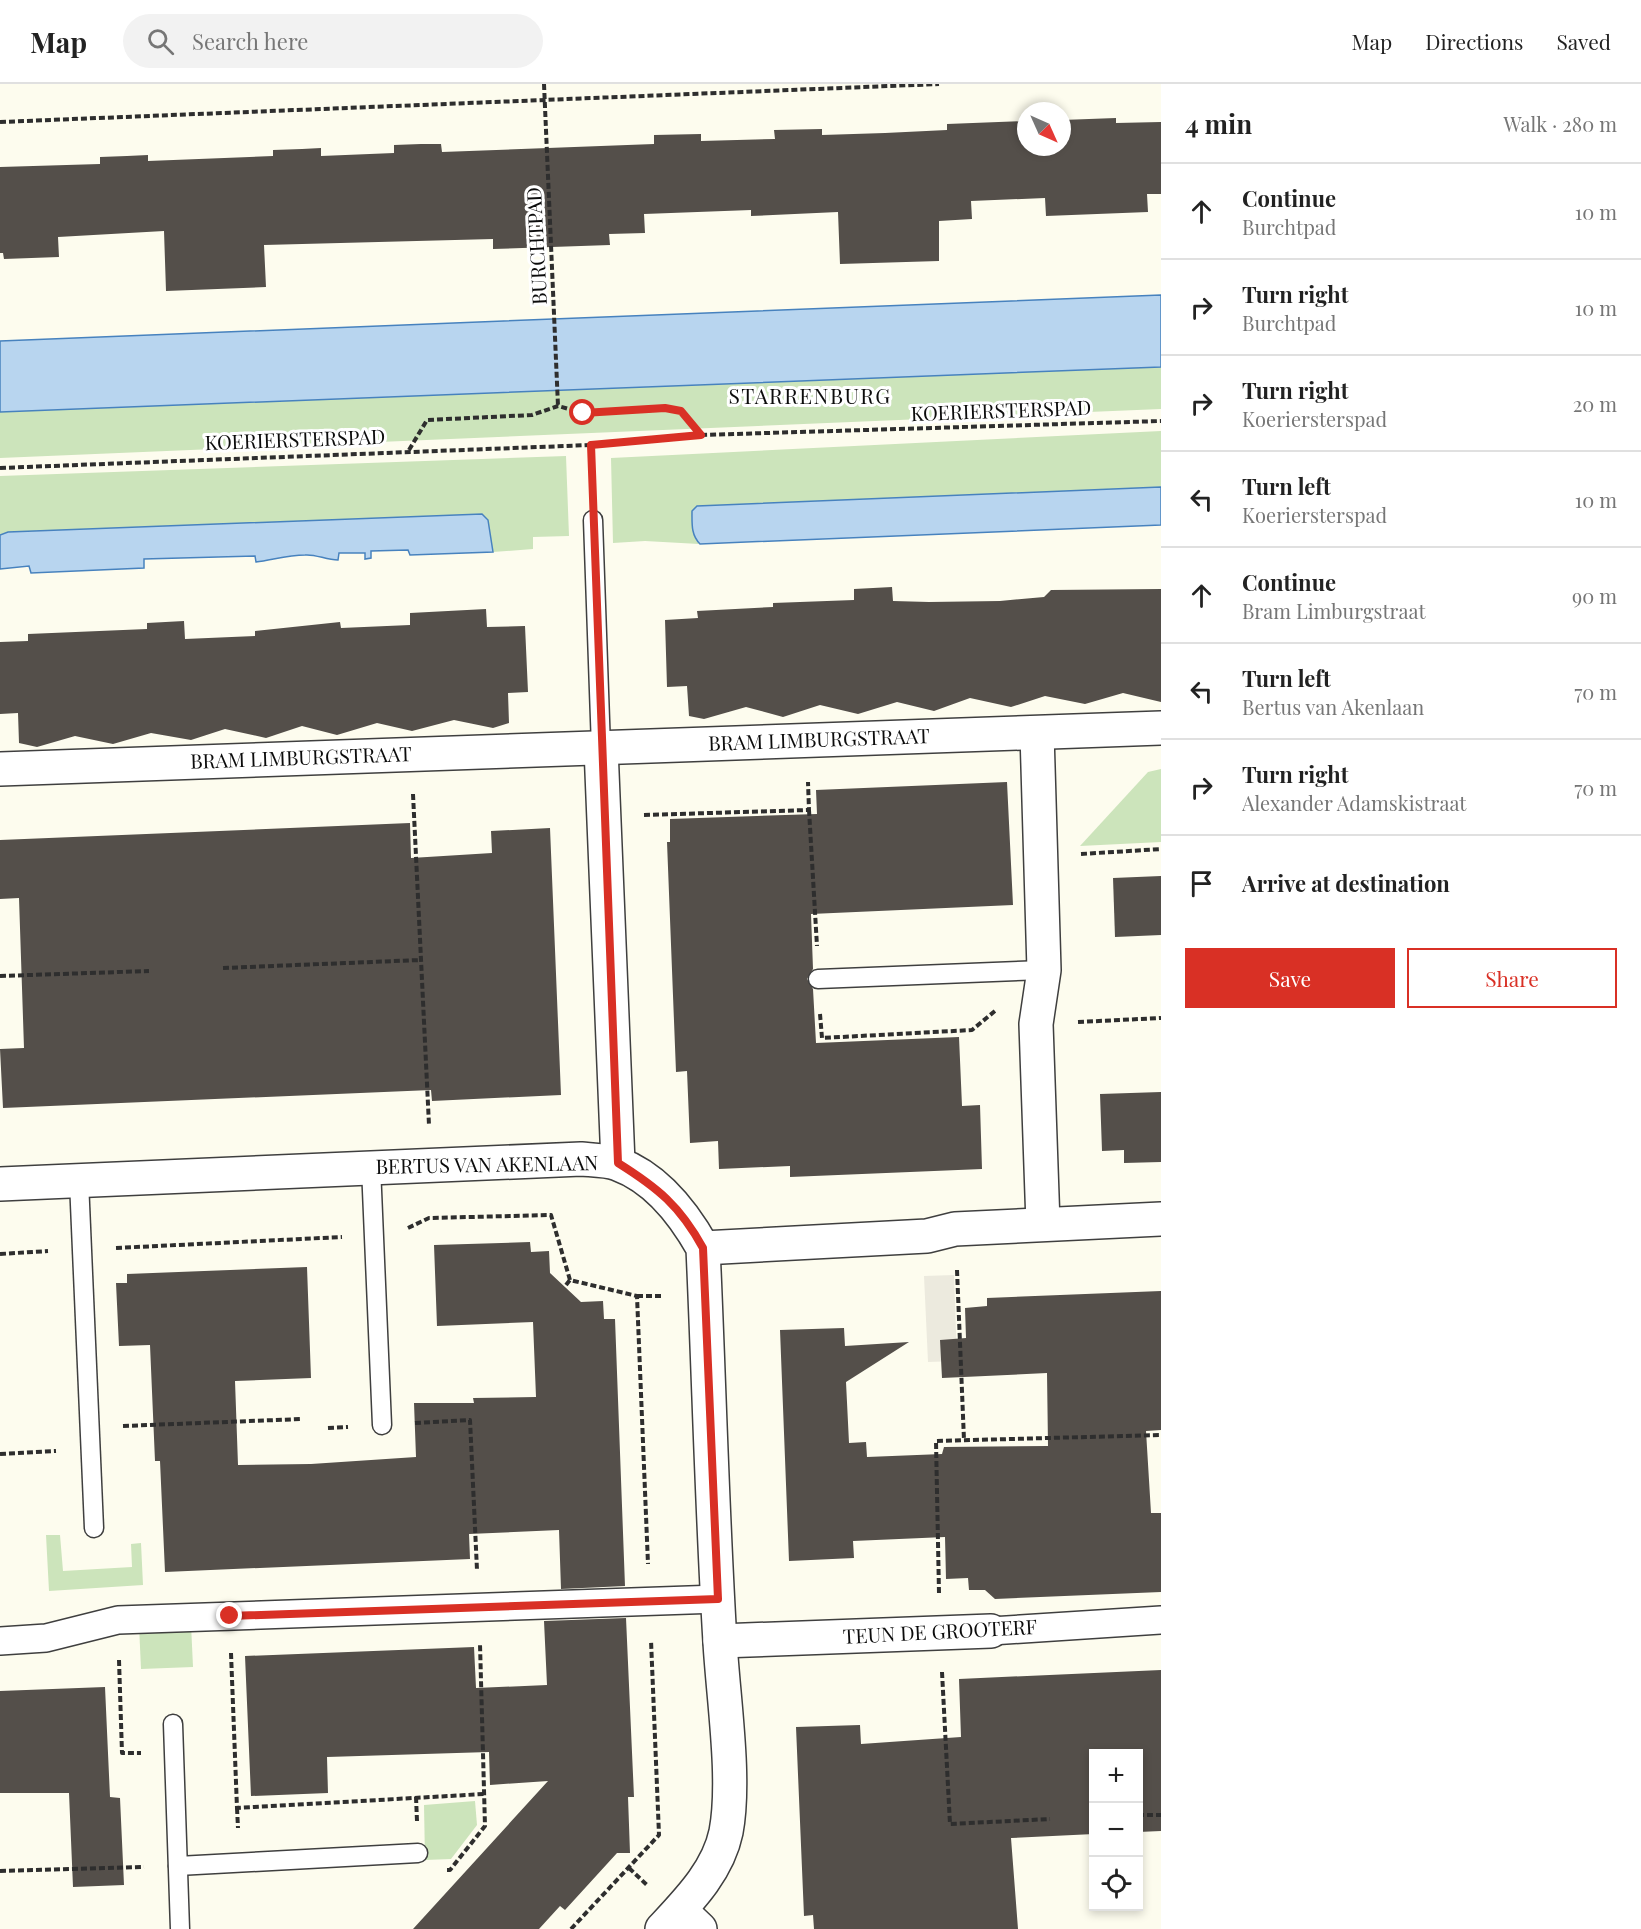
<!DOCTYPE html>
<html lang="en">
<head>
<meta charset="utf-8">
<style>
	body { margin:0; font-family:"Playfair Display",serif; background:#f2f2f2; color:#222 }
	.controls { position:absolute; right:18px; bottom:18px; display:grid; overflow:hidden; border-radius:0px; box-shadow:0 3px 9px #0003 }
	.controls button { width:54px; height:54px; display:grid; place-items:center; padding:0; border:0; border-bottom:2px solid #e0e0e0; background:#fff; color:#222; font:30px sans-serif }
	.compass { position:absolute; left:1017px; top:18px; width:54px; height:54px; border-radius:50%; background:#fff; box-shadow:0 3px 9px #0003; rotate:135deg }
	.stop { position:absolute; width:18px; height:18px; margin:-14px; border:4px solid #d93025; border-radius:50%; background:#fff }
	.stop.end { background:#d93025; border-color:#fff; box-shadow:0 2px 6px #0008 }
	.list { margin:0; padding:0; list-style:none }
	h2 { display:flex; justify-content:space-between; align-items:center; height:78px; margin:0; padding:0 24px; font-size:26px }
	h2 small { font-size:20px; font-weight:400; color:#767676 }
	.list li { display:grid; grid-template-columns:39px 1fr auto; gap:18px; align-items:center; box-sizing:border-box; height:96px; padding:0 24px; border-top:2px solid #e0e0e0 }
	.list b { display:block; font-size:22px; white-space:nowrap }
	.list p { margin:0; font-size:20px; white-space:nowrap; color:#767676 }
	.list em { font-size:20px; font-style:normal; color:#767676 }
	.actions { display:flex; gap:12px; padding:18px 24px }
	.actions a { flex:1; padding:14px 0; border:2px solid #d93025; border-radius:0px; text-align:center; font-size:21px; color:#d93025 }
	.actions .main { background:#d93025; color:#fff }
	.icon { flex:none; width:33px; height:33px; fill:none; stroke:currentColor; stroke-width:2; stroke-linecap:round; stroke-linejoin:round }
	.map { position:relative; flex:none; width:1161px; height:1845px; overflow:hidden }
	header { display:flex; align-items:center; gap:36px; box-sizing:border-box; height:84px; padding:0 30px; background:#fff; border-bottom:2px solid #e0e0e0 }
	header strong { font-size:28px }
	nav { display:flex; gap:33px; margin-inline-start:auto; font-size:21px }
	.search { width:420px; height:54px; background:#f2f2f2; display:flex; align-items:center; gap:15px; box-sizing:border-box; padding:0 21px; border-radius:33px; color:#767676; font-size:22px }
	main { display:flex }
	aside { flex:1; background:#fff }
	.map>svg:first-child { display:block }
	.green { fill:#cce4bb }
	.plaza { fill:#eceade }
	.water { fill:#b8d5ef; stroke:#4782be; stroke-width:1.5 }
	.building { fill:#544f4a }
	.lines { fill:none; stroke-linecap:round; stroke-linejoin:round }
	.service-casing { stroke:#3f3f3f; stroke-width:21 }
	.pedestrian-casing { stroke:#3f3f3f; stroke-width:30 }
	.minor-casing { stroke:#3f3f3f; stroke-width:36 }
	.tertiary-casing { stroke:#3f3f3f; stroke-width:36 }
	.path { stroke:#2e2e2e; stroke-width:4; stroke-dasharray:6 3; stroke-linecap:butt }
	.service { stroke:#fff; stroke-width:18 }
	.pedestrian { stroke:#fff; stroke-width:27 }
	.minor { stroke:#fff; stroke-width:33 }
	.tertiary { stroke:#fff; stroke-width:33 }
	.route { stroke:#d93025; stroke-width:8 }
	.labels { text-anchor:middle; stroke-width:6; stroke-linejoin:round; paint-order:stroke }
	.street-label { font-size:20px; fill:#0c0c0c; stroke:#fff }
	.neighbourhood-label { font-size:21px; letter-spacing:1.5px; fill:#0c0c0c; stroke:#fff }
</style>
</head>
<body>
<header>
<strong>Map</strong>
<div class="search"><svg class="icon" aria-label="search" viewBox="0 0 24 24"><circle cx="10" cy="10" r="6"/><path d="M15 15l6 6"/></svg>Search here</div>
<nav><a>Map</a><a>Directions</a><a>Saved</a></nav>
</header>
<main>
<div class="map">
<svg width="1161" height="1845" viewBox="0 0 1161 1845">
	<rect width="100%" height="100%" fill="#fdfcee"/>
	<!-- green -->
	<g class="green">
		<path d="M 1161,283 L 1161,325 L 0,374 L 0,328 Z"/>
		<path d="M 1161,347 L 1161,403 L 697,422 L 692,427 C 692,440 691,451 699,460 L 645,457 L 613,459 L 611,374 Z"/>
		<path d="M 566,372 L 569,452 L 533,453 L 533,465 L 493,468 L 488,436 L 482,430 L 8,448 L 0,451 L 0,392 Z"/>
		<path d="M 1161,685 L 1161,758 L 1080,762 L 1148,688 Z"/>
		<path d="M 46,1451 L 60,1451 L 63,1487 L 132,1483 L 131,1460 L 141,1459 L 143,1501 L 49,1507 Z"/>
		<path d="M 191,1540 L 193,1583 L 141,1585 L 139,1541 Z"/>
		<path d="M 475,1717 L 477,1741 L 451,1775 L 425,1776 L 424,1721 Z"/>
	</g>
	<!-- plaza -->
	<path class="plaza" d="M 954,1191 L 957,1277 L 928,1278 L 924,1192 Z"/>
	<!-- water -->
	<g class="water">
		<path d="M 1161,211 L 1161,283 L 0,328 L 0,257 Z"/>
		<path d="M 1161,403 L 1161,441 L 700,460 C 691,451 692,440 692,427 L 697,422 Z"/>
		<path d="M 482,430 L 488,436 L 493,468 L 410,471 L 408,466 L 371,467 L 371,474 L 365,475 L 365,469 L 339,469 L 338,476 C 326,476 316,470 305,471 C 288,471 272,476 256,478 L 255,472 L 144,475 L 144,484 L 31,489 L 29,482 L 0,485 L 0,451 L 8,448 Z"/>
	</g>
	<!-- building -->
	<g class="building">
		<path d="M 1116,34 L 1116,39 L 1161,38 L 1161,110 L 1147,110 L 1148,128 L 1046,132 L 1045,114 L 971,117 L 972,135 L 939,137 L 939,177 L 840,180 L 838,128 L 751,132 L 751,126 L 644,130 L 645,149 L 609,150 L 610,161 L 493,165 L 493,155 L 264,161 L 266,203 L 166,207 L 164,147 L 58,153 L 59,173 L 4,175 L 3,169 L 0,169 L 0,83 L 100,80 L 100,73 L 127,72 L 148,71 L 148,77 L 273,72 L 273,66 L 302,65 L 321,64 L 321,72 L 394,69 L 394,61 L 421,60 L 441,60 L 442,68 L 654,60 L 654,51 L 701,50 L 701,57 L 775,55 L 774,46 L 822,45 L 822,51 L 885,49 L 947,46 L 947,40 L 1026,37 L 1026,63 L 1062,63 L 1062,36 Z"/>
		<path d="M 892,503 L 893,517 L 929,518 L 1000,517 L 1044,513 L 1051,506 L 1161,505 L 1161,618 L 1123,609 L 1085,620 L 1045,612 L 1011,623 L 970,614 L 934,627 L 897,618 L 858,630 L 820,621 L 783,633 L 746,623 L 704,635 L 689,632 L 687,602 L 667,603 L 665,536 L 698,534 L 697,527 L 773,523 L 773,519 L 854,516 L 854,505 Z"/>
		<path d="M 486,525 L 487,543 L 525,542 L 528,608 L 508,609 L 509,639 L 493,644 L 454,636 L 412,647 L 377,639 L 337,651 L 302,642 L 266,654 L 225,645 L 191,656 L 151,649 L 113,660 L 75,652 L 37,663 L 19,659 L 18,629 L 0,630 L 0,558 L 28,557 L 28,550 L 147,545 L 147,539 L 184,537 L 185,555 L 255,552 L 255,547 L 340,538 L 341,544 L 410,541 L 410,529 Z"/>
		<path d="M 1007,698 L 1013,821 L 811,830 L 813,885 L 807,895 L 813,905 L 816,959 L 959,953 L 962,1022 L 980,1021 L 982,1085 L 790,1093 L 790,1082 L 719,1085 L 718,1057 L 690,1059 L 687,987 L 676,988 L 667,758 L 670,758 L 670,735 L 817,730 L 816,706 Z"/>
		<path d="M 410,739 L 411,774 L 492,769 L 491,747 L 550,744 L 561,1011 L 432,1017 L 431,1006 L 3,1024 L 0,965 L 24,964 L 19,814 L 0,815 L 0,756 Z"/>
		<path d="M 1161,792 L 1161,851 L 1115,853 L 1113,794 Z"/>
		<path d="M 1161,1008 L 1161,1078 L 1124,1079 L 1124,1066 L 1102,1067 L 1100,1010 Z"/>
		<path d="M 530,1158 L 531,1168 L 549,1167 L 550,1189 L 581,1218 L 603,1217 L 604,1235 L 615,1235 L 625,1502 L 561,1505 L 559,1446 L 469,1450 L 470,1475 L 165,1488 L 160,1377 L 155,1377 L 150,1261 L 119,1262 L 116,1199 L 127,1199 L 127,1190 L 307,1183 L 311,1294 L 235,1297 L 238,1381 L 311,1380 L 416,1373 L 414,1319 L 474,1319 L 473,1314 L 536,1313 L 533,1238 L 437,1242 L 434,1161 Z"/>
		<path d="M 1161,1207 L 1161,1346 L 1146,1347 L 1151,1429 L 1161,1429 L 1161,1508 L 995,1515 L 985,1506 L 969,1506 L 968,1494 L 946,1495 L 945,1453 L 853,1457 L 854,1474 L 789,1477 L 780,1246 L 844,1244 L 845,1262 L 909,1258 L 846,1298 L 849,1359 L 866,1358 L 867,1373 L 942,1370 L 944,1363 L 1048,1362 L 1047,1289 L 942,1294 L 940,1256 L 966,1254 L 965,1224 L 987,1222 L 987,1214 Z"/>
		<path d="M 626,1534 L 634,1713 L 628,1713 L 630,1769 L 617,1769 L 565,1826 L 560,1822 L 539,1845 L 413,1845 L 548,1697 L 490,1701 L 489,1668 L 327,1673 L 328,1709 L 251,1712 L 245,1572 L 474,1563 L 476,1604 L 547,1601 L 544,1537 Z"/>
		<path d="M 1161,1586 L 1161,1747 L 1138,1748 L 1138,1670 L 1094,1670 L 1094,1750 L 1011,1754 L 1018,1845 L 814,1845 L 813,1831 L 804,1832 L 796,1643 L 860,1641 L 861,1660 L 961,1653 L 959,1595 Z"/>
		<path d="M 105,1603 L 110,1713 L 120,1714 L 124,1801 L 73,1803 L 69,1709 L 0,1709 L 0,1607 Z"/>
	</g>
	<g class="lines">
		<!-- service casing -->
		<g class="service-casing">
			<g id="service">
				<path d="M 593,436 L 601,664"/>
				<path d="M 818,895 L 1044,886"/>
				<path d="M 371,1083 L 382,1341"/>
				<path d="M 79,1097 L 94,1444"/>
				<path d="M 173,1640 L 180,1845"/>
				<path d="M 178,1782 L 418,1769"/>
			</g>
		</g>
		<!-- pedestrian casing -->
		<g class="pedestrian-casing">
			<g id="pedestrian">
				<path d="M 991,1547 L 1161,1536"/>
				<path d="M 0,1557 L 46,1554 L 118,1536 L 718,1515"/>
			</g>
		</g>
		<!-- minor casing -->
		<g class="minor-casing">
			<g id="minor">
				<path d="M 1037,649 L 1044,886 L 1036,940 L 1043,1140"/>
				<path d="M 601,664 L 618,1079"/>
				<path d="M 0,685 L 1161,644"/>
				<path d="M 703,1164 L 927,1152 L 955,1145 L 1161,1135"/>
				<path d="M 720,1557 L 991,1547"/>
				<path d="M 680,1826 L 700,1845"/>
			</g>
		</g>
		<!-- tertiary casing -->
		<g class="tertiary-casing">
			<path id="tertiary" d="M 0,1100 L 581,1075 C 592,1076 608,1076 618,1080 C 656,1094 684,1130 703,1164 C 709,1295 712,1427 720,1558 C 723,1613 736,1695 726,1748 C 718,1787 688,1817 662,1845"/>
		</g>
		<!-- path -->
		<g class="path">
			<path d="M 544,0 L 558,322"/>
			<path d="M 0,38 L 939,0"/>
			<path d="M 591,361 L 592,405"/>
			<path d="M 409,366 L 427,336 L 532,331 L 558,322 L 583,329 L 665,324 L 681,326 L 701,351"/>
			<path d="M 0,384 L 591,361 L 701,351 L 1161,337"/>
			<path d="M 413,710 L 429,1041"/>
			<path d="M 809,726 L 817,862"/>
			<path d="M 644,731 L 809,726 L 808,698"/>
			<path d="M 1081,770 L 1161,765"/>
			<path d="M 223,884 L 421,876"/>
			<path d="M 0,892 L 149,887"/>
			<path d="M 820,930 L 822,954 L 972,946 L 995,927"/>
			<path d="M 1078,938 L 1161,934"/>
			<path d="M 408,1144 L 429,1134 L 551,1131 L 570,1196 L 637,1212 L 648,1480"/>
			<path d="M 116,1164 L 342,1153"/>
			<path d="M 0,1170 L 48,1167"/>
			<path d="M 957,1186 L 964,1356"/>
			<path d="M 566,1201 L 570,1196"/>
			<path d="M 637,1212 L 663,1212"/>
			<path d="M 415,1339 L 470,1336 L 477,1486"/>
			<path d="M 123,1342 L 302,1335"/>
			<path d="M 328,1344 L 348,1343"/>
			<path d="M 0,1370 L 56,1367"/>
			<path d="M 939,1509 L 936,1357 L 1161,1351"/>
			<path d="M 231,1569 L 237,1724 L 484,1710"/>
			<path d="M 119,1576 L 122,1669 L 141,1669"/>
			<path d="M 942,1588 L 950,1740 L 1050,1735"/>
			<path d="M 416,1713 L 417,1737"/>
			<path d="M 237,1724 L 238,1744"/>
			<path d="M 1138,1731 L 1161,1731"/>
			<path d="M 629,1784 L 648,1802"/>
			<path d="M 447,1786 L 450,1786 L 485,1742 L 480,1560"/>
			<path d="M 0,1787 L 144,1783"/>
			<path d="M 571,1845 L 659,1751 L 651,1556"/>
		</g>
		<!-- service -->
		<use href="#service" class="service"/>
		<!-- pedestrian -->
		<use href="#pedestrian" class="pedestrian"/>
		<!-- minor -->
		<use href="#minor" class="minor"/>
		<!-- tertiary -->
		<use href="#tertiary" class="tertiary"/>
	</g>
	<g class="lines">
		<!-- route -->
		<path class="route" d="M 230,1532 L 718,1515 L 703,1164 C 680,1122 658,1104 618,1079 L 591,361 L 701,351 L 681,327 L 665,324 L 583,329"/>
	</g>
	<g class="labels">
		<!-- street labels -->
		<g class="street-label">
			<text transform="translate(537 162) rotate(-93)" y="7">BURCHTPAD</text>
			<text transform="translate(1001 327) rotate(-2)" y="7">KOERIERSTERSPAD</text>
			<text transform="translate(295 356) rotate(-2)" y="7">KOERIERSTERSPAD</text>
			<text transform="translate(819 656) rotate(-2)" y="7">BRAM LIMBURGSTRAAT</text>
			<text transform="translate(301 674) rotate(-2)" y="7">BRAM LIMBURGSTRAAT</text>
			<text transform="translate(487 1081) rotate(-1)" y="7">BERTUS VAN AKENLAAN</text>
			<text transform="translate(940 1548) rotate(-3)" y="7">TEUN DE GROOTERF</text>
		</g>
		<!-- neighbourhood labels -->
		<g class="neighbourhood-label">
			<text x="810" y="320">STARRENBURG</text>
		</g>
	</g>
</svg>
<div class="controls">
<button>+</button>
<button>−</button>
<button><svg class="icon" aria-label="locate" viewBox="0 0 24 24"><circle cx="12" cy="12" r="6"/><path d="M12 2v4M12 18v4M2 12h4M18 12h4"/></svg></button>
</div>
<svg class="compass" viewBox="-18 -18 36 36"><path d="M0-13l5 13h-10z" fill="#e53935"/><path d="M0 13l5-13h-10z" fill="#767676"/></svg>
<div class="stop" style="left:583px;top:329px"></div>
<div class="stop end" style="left:230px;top:1532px"></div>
</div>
<aside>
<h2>4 min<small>Walk · 280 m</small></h2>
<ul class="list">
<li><svg class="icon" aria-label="ahead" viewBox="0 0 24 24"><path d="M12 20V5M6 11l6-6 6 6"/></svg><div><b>Continue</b><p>Burchtpad</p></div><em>10 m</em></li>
<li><svg class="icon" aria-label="right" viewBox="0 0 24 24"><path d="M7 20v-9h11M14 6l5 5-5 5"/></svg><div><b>Turn right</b><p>Burchtpad</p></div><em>10 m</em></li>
<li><svg class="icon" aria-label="right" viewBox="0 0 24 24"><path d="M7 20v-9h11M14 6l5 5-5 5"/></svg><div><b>Turn right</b><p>Koeriersterspad</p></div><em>20 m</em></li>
<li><svg class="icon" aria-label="left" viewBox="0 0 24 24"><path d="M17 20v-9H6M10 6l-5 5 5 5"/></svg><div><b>Turn left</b><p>Koeriersterspad</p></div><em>10 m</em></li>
<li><svg class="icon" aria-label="ahead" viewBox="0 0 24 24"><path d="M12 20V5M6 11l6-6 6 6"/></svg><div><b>Continue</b><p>Bram Limburgstraat</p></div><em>90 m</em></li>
<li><svg class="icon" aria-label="left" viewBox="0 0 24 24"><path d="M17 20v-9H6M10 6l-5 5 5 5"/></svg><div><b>Turn left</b><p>Bertus van Akenlaan</p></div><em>70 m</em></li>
<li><svg class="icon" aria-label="right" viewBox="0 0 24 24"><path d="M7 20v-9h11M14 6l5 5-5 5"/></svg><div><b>Turn right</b><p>Alexander Adamskistraat</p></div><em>70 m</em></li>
<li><svg class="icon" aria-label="arrive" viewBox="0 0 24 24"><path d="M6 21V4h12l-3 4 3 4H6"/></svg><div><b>Arrive at destination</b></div></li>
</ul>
<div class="actions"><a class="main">Save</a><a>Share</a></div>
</aside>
</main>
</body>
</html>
